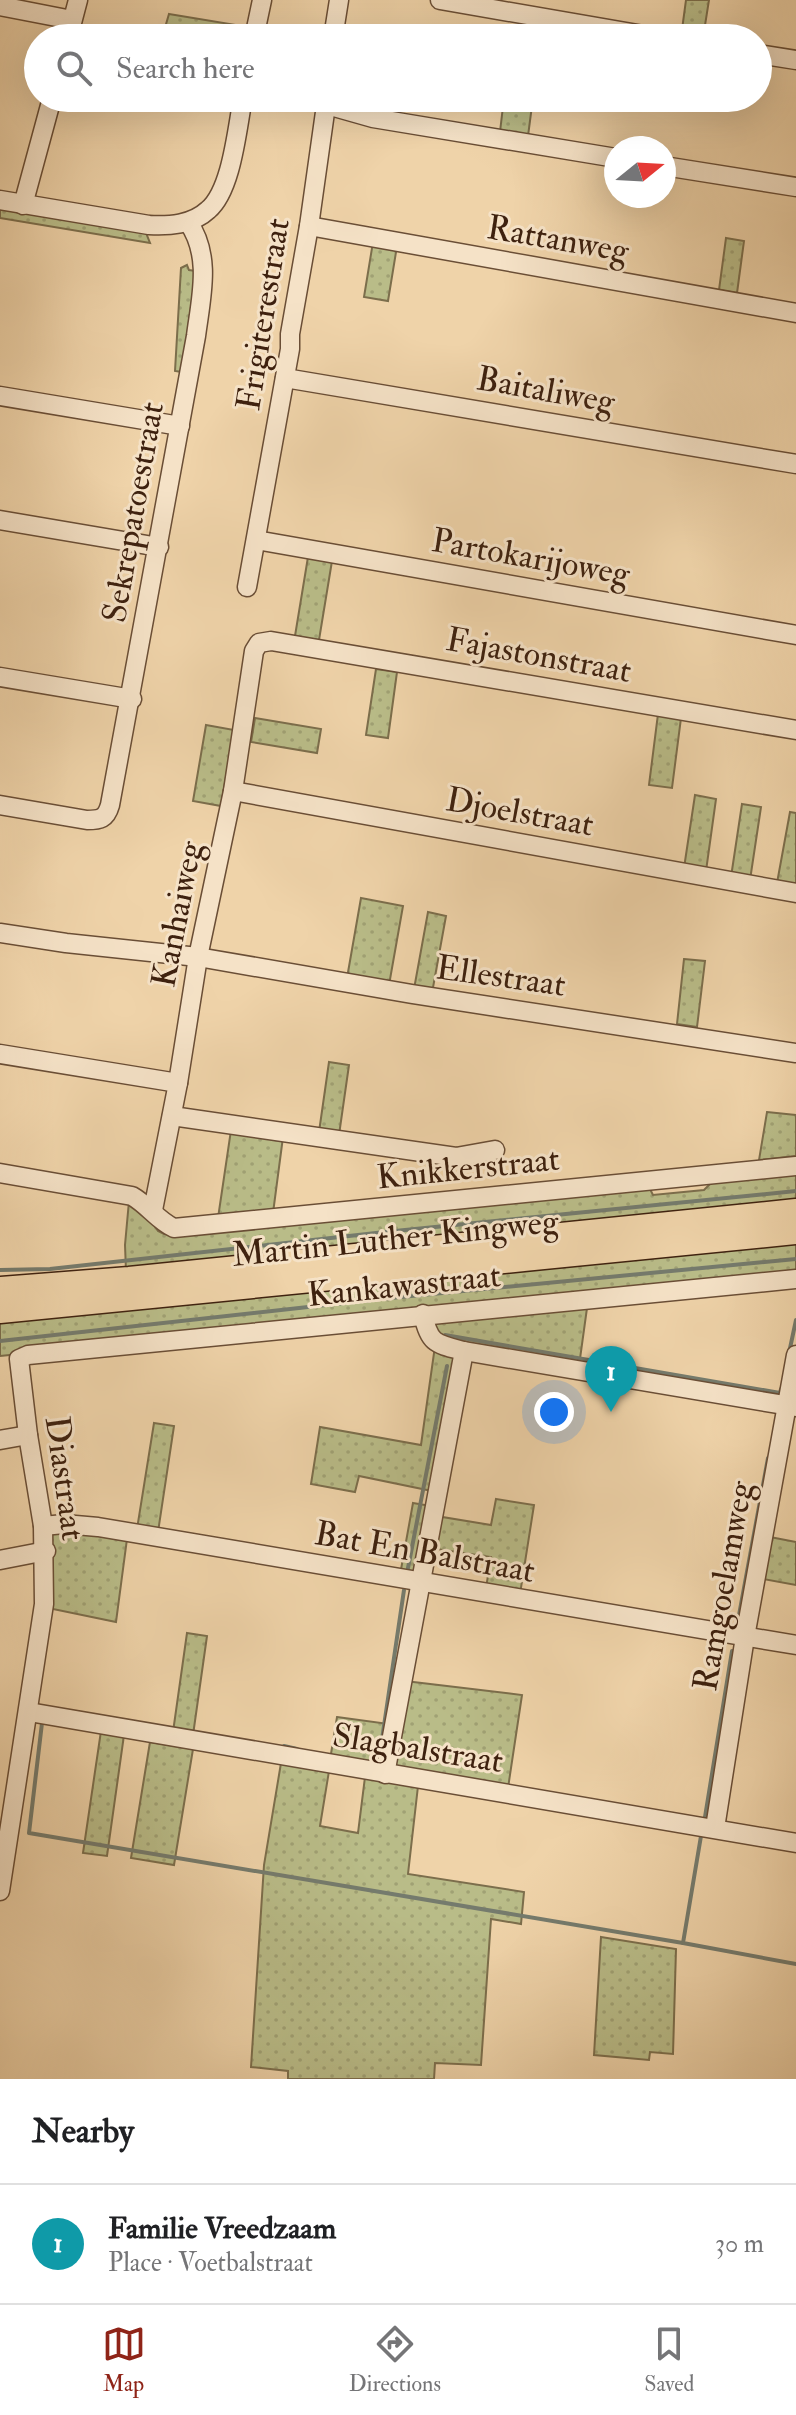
<!DOCTYPE html>
<html lang="en">
<head>
<meta charset="utf-8">
<style>
	body { margin:0; font-family:"IM FELL Double Pica",serif; background:#f2f2f2; color:#202124 }
	.compass { position:absolute; left:604px; top:136px; width:72px; height:72px; border-radius:50%; background:#fff; box-shadow:0 8px 32px #0002; rotate:72deg }
	.you { position:absolute; left:554px; top:1412px; width:28px; height:28px; margin:-20px; border:6px solid #fff; border-radius:50%; background:#1a73e8; box-shadow:0 0 0 12px #1a73e833 }
	.badge { display:grid; place-items:center; width:52px; height:52px; border-radius:50%; background:#8f2418; color:#fff; font-size:26px; font-weight:700 }
	.pin { position:absolute; translate:-50% -66px; filter:drop-shadow(0 2px 4px #0008) }
	.pin::after { content:''; position:absolute; top:42px; width:28px; height:24px; background:inherit; clip-path:polygon(0 0,100% 0,50% 100%) }
	.list { margin:0; padding:0; list-style:none }
	h2 { display:flex; justify-content:space-between; align-items:center; height:104px; margin:0; padding:0 32px; font-size:34px }
	h2 small { font-size:26px; font-weight:400; color:#757577 }
	.list li { display:grid; grid-template-columns:52px 1fr auto; gap:24px; align-items:center; box-sizing:border-box; height:120px; padding:0 32px; border-top:2px solid #e0e0e0 }
	.list b { display:block; font-size:30px; white-space:nowrap }
	.list p { margin:0; font-size:26px; white-space:nowrap; color:#757577 }
	.list em { font-size:26px; font-style:normal; color:#757577 }
	.icon { flex:none; width:44px; height:44px; fill:none; stroke:currentColor; stroke-width:2; stroke-linecap:round; stroke-linejoin:round }
	.map { position:relative; flex:none; width:796px; height:2079px; overflow:hidden }
	.search { position:absolute; background:#fff; box-shadow:0 8px 32px #0002; left:24px; right:24px; top:24px; height:88px; display:flex; align-items:center; gap:20px; box-sizing:border-box; padding:0 28px; border-radius:44px; color:#757577; font-size:30px }
	.sheet { height:224px; background:#fff }
	nav { display:flex; justify-content:space-around; align-items:center; box-sizing:border-box; height:112px; border-top:2px solid #e0e0e0; background:#fff; font-size:22px; color:#757577 }
	nav a { display:grid; justify-items:center; gap:4px }
	nav .on { color:#8f2418 }
	.map>svg:first-child { display:block }
	.grass { fill:url(#grass-dots); stroke:#7c6e4c; stroke-width:2 }
	.lines { fill:none; stroke-linecap:round; stroke-linejoin:round }
	.stream { stroke:#757b6d; stroke-width:4 }
	.minor-casing { stroke:#6a4e36; stroke-width:21 }
	.major-casing { stroke:#3e210f; stroke-width:27 }
	.minor { stroke:#f5e2c7; stroke-width:18 }
	.major { stroke:#efd3a9; stroke-width:24 }
	.labels { text-anchor:middle; stroke-width:6; stroke-linejoin:round; paint-order:stroke }
	.street-label { font-size:34px; fill:#3e210f; stroke:#f5e2c7 }
</style>
</head>
<body>
<div class="map">
<svg width="796" height="2079" viewBox="0 0 796 2079">
	<defs>
		<pattern id="grass-dots" width="8" height="8" patternUnits="userSpaceOnUse" patternTransform="scale(2)"><rect width="8" height="8" fill="#b9bc88"/><path d="M2 2h.1M6 6h.1" fill="none" stroke="#a0a174" stroke-width="1.8" stroke-linecap="round"/></pattern>
	</defs>
	<rect width="100%" height="100%" fill="#efd3a9"/>
	<filter id="stains"><feTurbulence type="fractalNoise" baseFrequency=".0025" numOctaves="4"/><feColorMatrix values="0 0 0 0 .2 0 0 0 0 .09 0 0 0 0 .02 0 0 0 .5 -.17"/></filter>
	<radialGradient id="worn" r=".72"><stop offset=".6" stop-color="#630" stop-opacity="0"/><stop offset="1" stop-color="#630" stop-opacity=".3"/></radialGradient>
	<!-- grass -->
	<g class="grass">
		<path d="M 686,0 L 709,0 L 703,38 L 681,37 Z"/>
		<path d="M 169,14 L 248,27 L 246,38 L 162,38 Z"/>
		<path d="M 504,98 L 533,98 L 528,136 L 500,132 Z"/>
		<path d="M 0,209 L 146,233 L 150,243 L 0,218 Z"/>
		<path d="M 726,238 L 744,241 L 737,293 L 719,290 Z"/>
		<path d="M 373,242 L 397,246 L 388,301 L 364,297 Z"/>
		<path d="M 187,265 L 189,270 L 196,271 L 182,372 L 175,371 L 181,268 Z"/>
		<path d="M 308,557 L 332,561 L 318,646 L 294,642 Z"/>
		<path d="M 376,669 L 397,672 L 388,738 L 366,735 Z"/>
		<path d="M 658,714 L 681,718 L 672,788 L 649,785 Z"/>
		<path d="M 255,718 L 321,729 L 317,753 L 251,742 Z"/>
		<path d="M 206,725 L 234,730 L 221,806 L 193,801 Z"/>
		<path d="M 695,795 L 716,799 L 706,871 L 684,868 Z"/>
		<path d="M 742,804 L 761,807 L 750,880 L 731,877 Z"/>
		<path d="M 790,812 L 796,813 L 796,887 L 777,883 Z"/>
		<path d="M 361,898 L 403,906 L 389,985 L 347,978 Z"/>
		<path d="M 428,912 L 446,916 L 432,993 L 414,989 Z"/>
		<path d="M 684,959 L 705,961 L 697,1027 L 677,1024 Z"/>
		<path d="M 329,1062 L 349,1065 L 339,1135 L 319,1132 Z"/>
		<path d="M 767,1112 L 796,1115 L 796,1156 L 759,1160 Z"/>
		<path d="M 231,1130 L 283,1137 L 273,1213 L 218,1218 Z"/>
		<path d="M 796,1174 L 796,1205 L 126,1271 L 125,1245 L 129,1201 L 145,1212 L 158,1231 L 164,1234 L 650,1189 L 653,1195 L 704,1190 L 711,1183 Z"/>
		<path d="M 796,1243 L 796,1274 L 0,1356 L 0,1318 Z"/>
		<path d="M 587,1308 L 579,1366 L 439,1339 L 434,1323 Z"/>
		<path d="M 435,1346 L 455,1356 L 432,1491 L 359,1476 L 355,1492 L 311,1484 L 320,1427 L 421,1445 Z"/>
		<path d="M 154,1423 L 174,1426 L 158,1532 L 137,1529 Z"/>
		<path d="M 496,1499 L 534,1505 L 520,1594 L 486,1588 L 491,1557 L 430,1548 L 436,1516 L 491,1525 Z"/>
		<path d="M 413,1503 L 431,1506 L 418,1574 L 400,1575 Z"/>
		<path d="M 58,1531 L 127,1539 L 116,1622 L 48,1608 L 52,1534 Z"/>
		<path d="M 770,1537 L 796,1542 L 796,1585 L 763,1579 Z"/>
		<path d="M 187,1633 L 207,1636 L 193,1735 L 173,1732 Z"/>
		<path d="M 405,1681 L 522,1695 L 508,1788 L 393,1766 Z"/>
		<path d="M 337,1717 L 389,1724 L 380,1766 L 330,1760 Z"/>
		<path d="M 101,1731 L 124,1735 L 107,1856 L 83,1853 Z"/>
		<path d="M 150,1742 L 193,1749 L 174,1865 L 131,1858 Z"/>
		<path d="M 281,1763 L 329,1771 L 320,1826 L 358,1833 L 365,1777 L 418,1786 L 408,1874 L 524,1892 L 521,1924 L 491,1919 L 481,2065 L 435,2063 L 434,2079 L 288,2079 L 288,2071 L 251,2067 L 264,1865 Z"/>
		<path d="M 601,1937 L 676,1949 L 673,2054 L 650,2052 L 649,2060 L 594,2055 Z"/>
	</g>
	<g class="lines">
		<!-- stream -->
		<g class="stream">
			<path d="M 0,1270 L 50,1269 L 385,1232 L 796,1191"/>
			<path d="M 445,1335 L 780,1393 L 781,1389"/>
			<path d="M 0,1341 L 380,1299 L 796,1259"/>
			<path d="M 789,1353 L 796,1320"/>
			<path d="M 408,1568 L 447,1366"/>
			<path d="M 737,1626 L 768,1458"/>
			<path d="M 42,1723 L 29,1833 L 683,1943"/>
			<path d="M 284,1746 L 297,1749"/>
			<path d="M 380,1753 L 404,1590"/>
			<path d="M 705,1817 L 732,1651"/>
			<path d="M 701,1836 L 683,1943 L 796,1964"/>
		</g>
		<!-- minor casing -->
		<g class="minor-casing">
			<g id="minor">
				<path d="M 440,0 L 661,38"/>
				<path d="M 0,6 L 72,20"/>
				<path d="M 68,38 L 78,0"/>
				<path d="M 254,38 L 262,0"/>
				<path d="M 333,38 L 339,0"/>
				<path d="M 758,54 L 796,60"/>
				<path d="M 327,105 L 373,118 L 616,158"/>
				<path d="M 664,166 L 796,187"/>
				<path d="M 0,200 L 149,225 C 169,226 192,225 208,210 C 232,190 237,128 243,98"/>
				<path d="M 23,205 L 52,98"/>
				<path d="M 309,226 L 796,313"/>
				<path d="M 285,378 L 796,464"/>
				<path d="M 0,396 L 180,426"/>
				<path d="M 0,520 L 159,547"/>
				<path d="M 256,540 L 796,635"/>
				<path d="M 247,587 L 290,349 L 290,334 L 309,226 L 327,98"/>
				<path d="M 0,677 L 132,699"/>
				<path d="M 233,791 L 796,893"/>
				<path d="M 0,805 L 87,820 C 100,820 106,819 110,805 L 196,336 C 201,297 212,256 188,222"/>
				<path d="M 0,933 L 66,943 L 198,957 L 412,994 L 796,1053"/>
				<path d="M 0,1054 L 178,1083"/>
				<path d="M 172,1116 L 456,1157 L 495,1150"/>
				<path d="M 0,1173 L 132,1196 C 148,1205 158,1221 174,1228 L 796,1166"/>
				<path d="M 153,1210 L 178,1083 L 198,957 L 233,791 L 254,651 L 259,643 L 271,641 L 796,730"/>
				<path d="M 423,1314 C 429,1344 436,1344 464,1351 L 796,1407"/>
				<path d="M 0,1440 L 28,1435"/>
				<path d="M 43,1526 L 64,1524 L 98,1527 L 796,1645"/>
				<path d="M 0,1560 L 46,1551"/>
				<path d="M 29,1712 L 796,1843"/>
				<path d="M 385,1774 L 464,1351"/>
				<path d="M 715,1828 L 745,1637 L 796,1355"/>
				<path d="M 0,1891 L 44,1604 L 43,1526 L 28,1435 L 19,1359 L 28,1355 L 796,1279"/>
			</g>
		</g>
		<!-- major casing -->
		<g class="major-casing">
			<g id="major">
				<path d="M 0,1289 L 129,1279 L 796,1211"/>
				<path d="M 0,1311 L 796,1232"/>
			</g>
		</g>
		<!-- minor -->
		<use href="#minor" class="minor"/>
		<!-- major -->
		<use href="#major" class="major"/>
	</g>
	<g class="labels">
		<!-- street labels -->
		<g class="street-label">
			<text transform="translate(558 238) rotate(10)" y="12">Rattanweg</text>
			<text transform="translate(262 314) rotate(-81)" y="12">Frigiterestraat</text>
			<text transform="translate(546 389) rotate(10)" y="12">Baitaliweg</text>
			<text transform="translate(132 512) rotate(-80)" y="12">Sekrepatoestraat</text>
			<text transform="translate(531 556) rotate(10)" y="12">Partokarijoweg</text>
			<text transform="translate(539 654) rotate(10)" y="12">Fajastonstraat</text>
			<text transform="translate(520 811) rotate(10)" y="12">Djoelstraat</text>
			<text transform="translate(176 914) rotate(-79)" y="12">Kanhaiweg</text>
			<text transform="translate(501 975) rotate(8)" y="12">Ellestraat</text>
			<text transform="translate(468 1167) rotate(-6)" y="12">Knikkerstraat</text>
			<text transform="translate(395 1237) rotate(-6)" y="12">Martin Luther Kingweg</text>
			<text transform="translate(404 1284) rotate(-6)" y="12">Kankawastraat</text>
			<text transform="translate(66 1478) rotate(82)" y="12">Diastraat</text>
			<text transform="translate(425 1551) rotate(10)" y="12">Bat En Balstraat</text>
			<text transform="translate(722 1586) rotate(-80)" y="12">Ramgoelamweg</text>
			<text transform="translate(418 1747) rotate(9)" y="12">Slagbalstraat</text>
		</g>
	</g>
	<rect width="100%" height="100%" filter="url(#stains)"/>
	<rect width="100%" height="100%" fill="url(#worn)"/>
</svg>
<svg class="compass" viewBox="-18 -18 36 36"><path d="M0-13l5 13h-10z" fill="#e53935"/><path d="M0 13l5-13h-10z" fill="#757577"/></svg>
<div class="you"></div>
<div class="pin badge" style="left:611px;top:1412px;background:#0f9aa8">1</div>
<div class="search"><svg class="icon" aria-label="search" viewBox="0 0 24 24"><circle cx="10" cy="10" r="6"/><path d="M15 15l6 6"/></svg>Search here</div>
</div>
<section class="sheet">
<h2>Nearby<small></small></h2>
<ul class="list">
<li><span class="badge" style="background:#0f9aa8">1</span><div><b>Familie Vreedzaam</b><p>Place · Voetbalstraat</p></div><em>30 m</em></li>
</ul>
</section>
<nav>
<a class="on"><svg class="icon" aria-label="map" viewBox="0 0 24 24"><path d="M3 6l6-2 6 2 6-2v14l-6 2-6-2-6 2zM9 4v14M15 6v14"/></svg>Map</a>
<a><svg class="icon" aria-label="directions" viewBox="0 0 24 24"><path d="M12 3l9 9-9 9-9-9zM9 14v-3h6M13 9l2 2-2 2"/></svg>Directions</a>
<a><svg class="icon" aria-label="saved" viewBox="0 0 24 24"><path d="M7 4h10v16l-5-4-5 4z"/></svg>Saved</a>
</nav>
</body>
</html>
